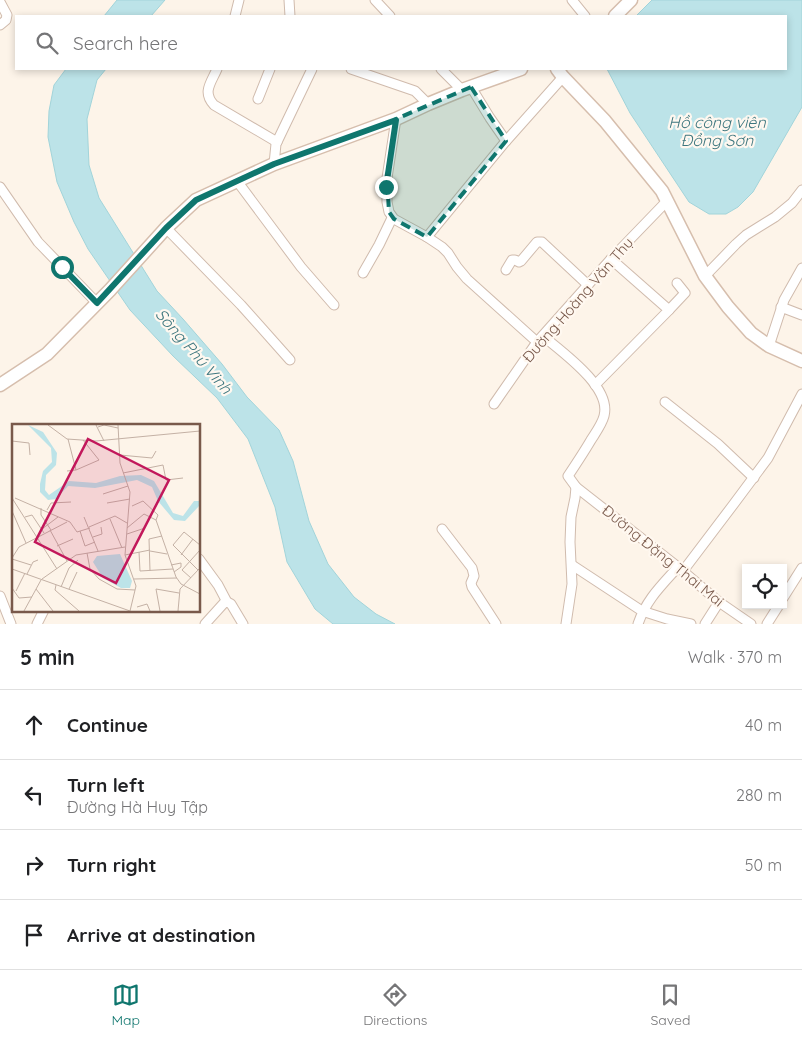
<!DOCTYPE html>
<html lang="en">
<head>
<meta charset="utf-8">
<style>
	body { margin:0; font-family:Quicksand,sans-serif; background:#f6f6f6; color:#202124 }
	.controls { position:absolute; right:15px; bottom:15px; display:grid; overflow:hidden; border-radius:0px; box-shadow:0 2px 8px #0003 }
	.controls button { width:45px; height:45px; display:grid; place-items:center; padding:0; border:0; border-bottom:1px solid #e0e0e0; background:#fff; color:#202124; font:25px sans-serif }
	.stop { position:absolute; width:15px; height:15px; margin:-11px; border:4px solid #0f766e; border-radius:50%; background:#fff }
	.stop.end { background:#0f766e; border-color:#fff; box-shadow:0 1px 5px #0008 }
	.list { margin:0; padding:0; list-style:none }
	h2 { display:flex; justify-content:space-between; align-items:center; height:65px; margin:0; padding:0 20px; font-size:21px }
	h2 small { font-size:16px; font-weight:400; color:#757577 }
	.list li { display:grid; grid-template-columns:32px 1fr auto; gap:15px; align-items:center; box-sizing:border-box; height:70px; padding:0 20px; border-top:1px solid #e0e0e0 }
	.list b { display:block; font-size:19px; white-space:nowrap }
	.list p { margin:0; font-size:16px; white-space:nowrap; color:#757577 }
	.list em { font-size:16px; font-style:normal; color:#757577 }
	.icon { flex:none; width:28px; height:28px; fill:none; stroke:currentColor; stroke-width:2; stroke-linecap:round; stroke-linejoin:round }
	.map { position:relative; flex:none; width:802px; height:624px; overflow:hidden }
	.search { position:absolute; background:#fff; box-shadow:0 2px 8px #0003; left:15px; right:15px; top:15px; height:55px; display:flex; align-items:center; gap:12px; box-sizing:border-box; padding:0 18px; border-radius:0px; color:#757577; font-size:19px }
	.sheet { height:345px; background:#fff }
	nav { display:flex; justify-content:space-around; align-items:center; box-sizing:border-box; height:70px; border-top:1px solid #e0e0e0; background:#fff; font-size:14px; color:#757577 }
	nav a { display:grid; justify-items:center; gap:2px }
	nav .on { color:#0f766e }
	.map>svg:first-child { display:block }
	.water { fill:#bce3e8; stroke:#a2d4da }
	.lines { fill:none; stroke-linecap:round; stroke-linejoin:round }
	.street-casing { stroke:#d0bbad; stroke-width:11 }
	.secondary-casing { stroke:#d6bead; stroke-width:15 }
	.street { stroke:#fff; stroke-width:9 }
	.secondary { stroke:#fff; stroke-width:12 }
	.route { stroke:#0f766e; stroke-width:6 }
	.marked { fill:#0f766e; fill-opacity:0.2; stroke:#0f766e; stroke-width:4; stroke-dasharray:10 6; stroke-linejoin:round }
	.labels { text-anchor:middle; stroke-width:4.5; stroke-linejoin:round; paint-order:stroke }
	.street-label { font-size:15px; fill:#79594b; stroke:#fff8f0 }
	.water-label { font-size:16px; font-style:italic; fill:#3d767e; stroke:#fff8f0 }
	.inset-road { fill:none; stroke:#c4b1a5; stroke-width:1 }
	.view { fill:#c2185b; fill-opacity:0.15; stroke:#c2185b; stroke-width:2.5 }
	.inset-edge { fill:none; stroke:#79594b; stroke-width:2.5 }
</style>
</head>
<body>
<div class="map">
<svg width="802" height="624" viewBox="0 0 802 624">
	<rect width="100%" height="100%" fill="#fdf4e9"/>
	<!-- water -->
	<g class="water">
		<path d="M 117,0 L 165,0 L 151,16 L 104,16 Z"/>
		<path d="M 652,0 L 802,0 L 802,107 L 753,192 L 738,207 L 726,214 L 709,214 L 689,202 L 630,113 L 607,69 L 786,69 L 786,16 L 636,16 Z"/>
		<path d="M 66,69 L 106,69 L 97,80 L 87,119 L 89,165 L 99,198 L 157,291 L 183,319 L 222,364 L 247,397 L 279,430 L 293,461 L 309,521 L 328,564 L 354,597 L 376,614 L 395,624 L 333,624 L 315,609 L 287,562 L 275,507 L 248,439 L 217,398 L 173,356 L 130,310 L 88,249 L 74,222 L 57,182 L 48,137 L 49,111 L 54,85 Z"/>
	</g>
	<g class="lines">
		<!-- street casing -->
		<g class="street-casing">
			<g id="street">
				<path d="M 289,0 L 290,16"/>
				<path d="M 375,0 L 390,16"/>
				<path d="M 572,0 L 585,16"/>
				<path d="M 0,2 L 7,15 L 6,20 L 0,25"/>
				<path d="M 235,16 L 239,0"/>
				<path d="M 217,69 C 211,83 202,92 214,105 L 277,142"/>
				<path d="M 351,69 L 415,91 L 428,104"/>
				<path d="M 441,69 L 462,90"/>
				<path d="M 471,87 L 490,118 L 506,141"/>
				<path d="M 258,99 L 270,69"/>
				<path d="M 396,119 L 387,178 L 387,202 L 389,212 L 394,219 L 427,237 L 442,247 L 448,253 L 457,267 L 467,279 L 537,342"/>
				<path d="M 274,164 L 276,144 L 312,69"/>
				<path d="M 237,181 L 301,267 L 334,305"/>
				<path d="M 0,187 L 38,242 L 97,303"/>
				<path d="M 166,228 L 241,305 L 290,360"/>
				<path d="M 427,237 L 506,141 L 563,77"/>
				<path d="M 506,270 L 512,260 L 515,260 L 519,262 L 521,261 L 537,242 L 542,242 L 588,285"/>
				<path d="M 363,273 L 379,245 L 392,218"/>
				<path d="M 705,276 L 736,244 L 746,235 L 775,217 L 792,203 L 802,190"/>
				<path d="M 781,307 L 802,315"/>
				<path d="M 669,310 L 685,293 L 677,283"/>
				<path d="M 543,336 C 562,352 612,387 604,416 C 602,424 596,432 591,440 C 584,452 576,464 568,476 L 576,487 L 678,567 L 719,602 L 751,624"/>
				<path d="M 769,346 L 784,300 L 802,268"/>
				<path d="M 595,385 L 669,310 L 611,259"/>
				<path d="M 665,402 L 718,444 L 754,478"/>
				<path d="M 494,404 L 537,342 L 611,259 L 667,201"/>
				<path d="M 442,529 L 472,568 L 474,576 L 471,583 L 472,587 L 496,624"/>
				<path d="M 199,559 L 218,585 L 227,602"/>
				<path d="M 572,565 L 642,611 L 667,619 L 691,624"/>
				<path d="M 683,571 L 733,505 L 768,458 L 802,394"/>
				<path d="M 0,596 L 11,624"/>
				<path d="M 783,598 L 802,568"/>
				<path d="M 37,624 L 44,610"/>
				<path d="M 205,624 L 224,603 L 227,602 L 231,604 L 243,624"/>
				<path d="M 566,624 L 572,584 L 570,542 L 571,517 L 575,498 L 576,487"/>
				<path d="M 638,624 C 646,600 661,586 678,567"/>
				<path d="M 705,624 L 719,602"/>
				<path d="M 767,624 L 779,605"/>
			</g>
		</g>
		<!-- secondary casing -->
		<g class="secondary-casing">
			<g id="secondary">
				<path d="M 615,16 L 631,0"/>
				<path d="M 557,69 L 563,77 L 605,121 L 662,191 L 705,276 L 728,307 L 751,333 L 769,346 L 802,361"/>
				<path d="M 0,385 L 47,354 L 110,290 L 166,228 L 196,200 L 274,164 L 396,119 L 428,104 L 462,90 L 521,69"/>
			</g>
		</g>
		<!-- street -->
		<use href="#street" class="street"/>
		<!-- secondary -->
		<use href="#secondary" class="secondary"/>
	</g>
	<g class="lines">
		<!-- route -->
		<path class="route" d="M 62,267 L 97,303 L 166,228 L 196,200 L 274,164 L 396,120 L 386,187"/>
	</g>
	<!-- marked area -->
	<path class="marked" d="M 471,87 L 506,141 L 427,237 L 394,219 L 389,212 L 387,178 L 396,119 Z"/>
	<g class="labels">
		<!-- street labels -->
		<g class="street-label">
			<text transform="translate(578 300) rotate(-49)" y="5">Đường Hoàng Văn Thụ</text>
			<text transform="translate(663 556) rotate(39)" y="5">Đường Đặng Thai Mai</text>
		</g>
		<!-- water labels -->
		<g class="water-label">
			<text x="717" y="128">Hồ công viên<tspan x="717" dy="18">Đồng Sơn</tspan></text>
			<text transform="translate(194 351) rotate(49)" y="6">Sông Phú Vinh</text>
		</g>
	</g>
	<!-- overview -->
	<g transform="translate(12 424)">
		<rect width="188" height="188" fill="#fdf4e9"/>
		<path d="M 16,1 L 31,8 L 45,29 L 44,41 L 34,51 L 33,66 L 37,71 L 57,57 L 84,59 L 108,52 L 129,51 L 142,57 L 161,89 L 171,92 L 182,77 L 187,77 L 187,82 L 173,97 L 162,96 L 146,77 L 140,63 L 125,56 L 83,64 L 56,62 L 44,75 L 36,76 L 28,68 L 28,60 L 31,47 L 40,38 L 39,24 ZM 108,130 L 120,157 L 118,164 L 109,164 L 91,154 L 81,138 L 85,132 Z" fill="#bce3e8"/>
		<path class="inset-road" d="M 36,1 L 55,15 L 84,17 L 188,7M 84,1 L 92,17M 106,1 L 108,39 L 118,68 L 113,131 L 124,162 L 118,187M 86,3 L 92,1 L 106,4M 0,17 L 17,19 L 18,31M 108,31 L 140,34 L 144,27M 64,46 L 87,36 L 71,16M 55,47 L 64,46 L 56,15M 111,49 L 151,41 L 154,56 L 171,54M 91,70 L 116,62M 0,74 L 45,145M 3,74 L 58,98 L 65,108 L 78,104M 95,79 L 118,75M 120,82 L 131,77 L 146,91 L 144,96M 29,84 L 29,91 L 39,106M 35,86 L 39,79 L 59,78M 0,87 L 14,119M 13,93 L 20,91 L 32,109M 72,93 L 86,127M 98,95 L 110,124M 77,103 L 103,92 L 115,99M 115,104 L 132,90 L 144,96 L 164,153 L 169,160 L 188,170M 30,105 L 46,93M 38,106 L 55,137M 68,107 L 73,122 L 83,118M 115,110 L 133,104M 81,113 L 90,110 L 89,103M 45,122 L 61,115M 138,127 L 155,130M 127,128 L 128,147 L 161,145M 75,129 L 78,145 L 87,155 L 105,165 L 123,166M 113,131 L 138,126M 169,131 L 181,115M 0,134 L 7,123 L 55,98M 0,135 L 19,141M 159,141 L 169,139 L 169,143 L 162,148M 0,145 L 118,187M 186,146 L 161,121 L 172,108 L 188,121M 138,147 L 137,115 L 150,112M 15,150 L 21,138 L 26,136M 179,154 L 170,146 L 188,126M 30,155 L 64,131 L 113,123M 122,155 L 165,154M 44,161 L 43,166 L 67,187M 49,163 L 57,144 L 66,136M 0,164 L 7,174 L 20,173M 24,165 L 41,187M 57,165 L 65,148M 4,167 L 13,149M 125,183 L 135,180 L 138,187M 12,187 L 29,156M 148,187 L 144,165 L 167,169M 166,187 L 168,165 L 187,145"/>
		<path class="view" d="M 76,15 L 157,56 L 104,159 L 23,118 Z"/>
		<rect width="188" height="188" class="inset-edge"/>
	</g>
</svg>
<div class="controls">
<button><svg class="icon" aria-label="locate" viewBox="0 0 24 24"><circle cx="12" cy="12" r="6"/><path d="M12 2v4M12 18v4M2 12h4M18 12h4"/></svg></button>
</div>
<div class="stop" style="left:62px;top:267px"></div>
<div class="stop end" style="left:386px;top:187px"></div>
<div class="search"><svg class="icon" aria-label="search" viewBox="0 0 24 24"><circle cx="10" cy="10" r="6"/><path d="M15 15l6 6"/></svg>Search here</div>
</div>
<section class="sheet">
<h2>5 min<small>Walk · 370 m</small></h2>
<ul class="list">
<li><svg class="icon" aria-label="ahead" viewBox="0 0 24 24"><path d="M12 20V5M6 11l6-6 6 6"/></svg><div><b>Continue</b></div><em>40 m</em></li>
<li><svg class="icon" aria-label="left" viewBox="0 0 24 24"><path d="M17 20v-9H6M10 6l-5 5 5 5"/></svg><div><b>Turn left</b><p>Đường Hà Huy Tập</p></div><em>280 m</em></li>
<li><svg class="icon" aria-label="right" viewBox="0 0 24 24"><path d="M7 20v-9h11M14 6l5 5-5 5"/></svg><div><b>Turn right</b></div><em>50 m</em></li>
<li><svg class="icon" aria-label="arrive" viewBox="0 0 24 24"><path d="M6 21V4h12l-3 4 3 4H6"/></svg><div><b>Arrive at destination</b></div></li>
</ul>
</section>
<nav>
<a class="on"><svg class="icon" aria-label="map" viewBox="0 0 24 24"><path d="M3 6l6-2 6 2 6-2v14l-6 2-6-2-6 2zM9 4v14M15 6v14"/></svg>Map</a>
<a><svg class="icon" aria-label="directions" viewBox="0 0 24 24"><path d="M12 3l9 9-9 9-9-9zM9 14v-3h6M13 9l2 2-2 2"/></svg>Directions</a>
<a><svg class="icon" aria-label="saved" viewBox="0 0 24 24"><path d="M7 4h10v16l-5-4-5 4z"/></svg>Saved</a>
</nav>
</body>
</html>
